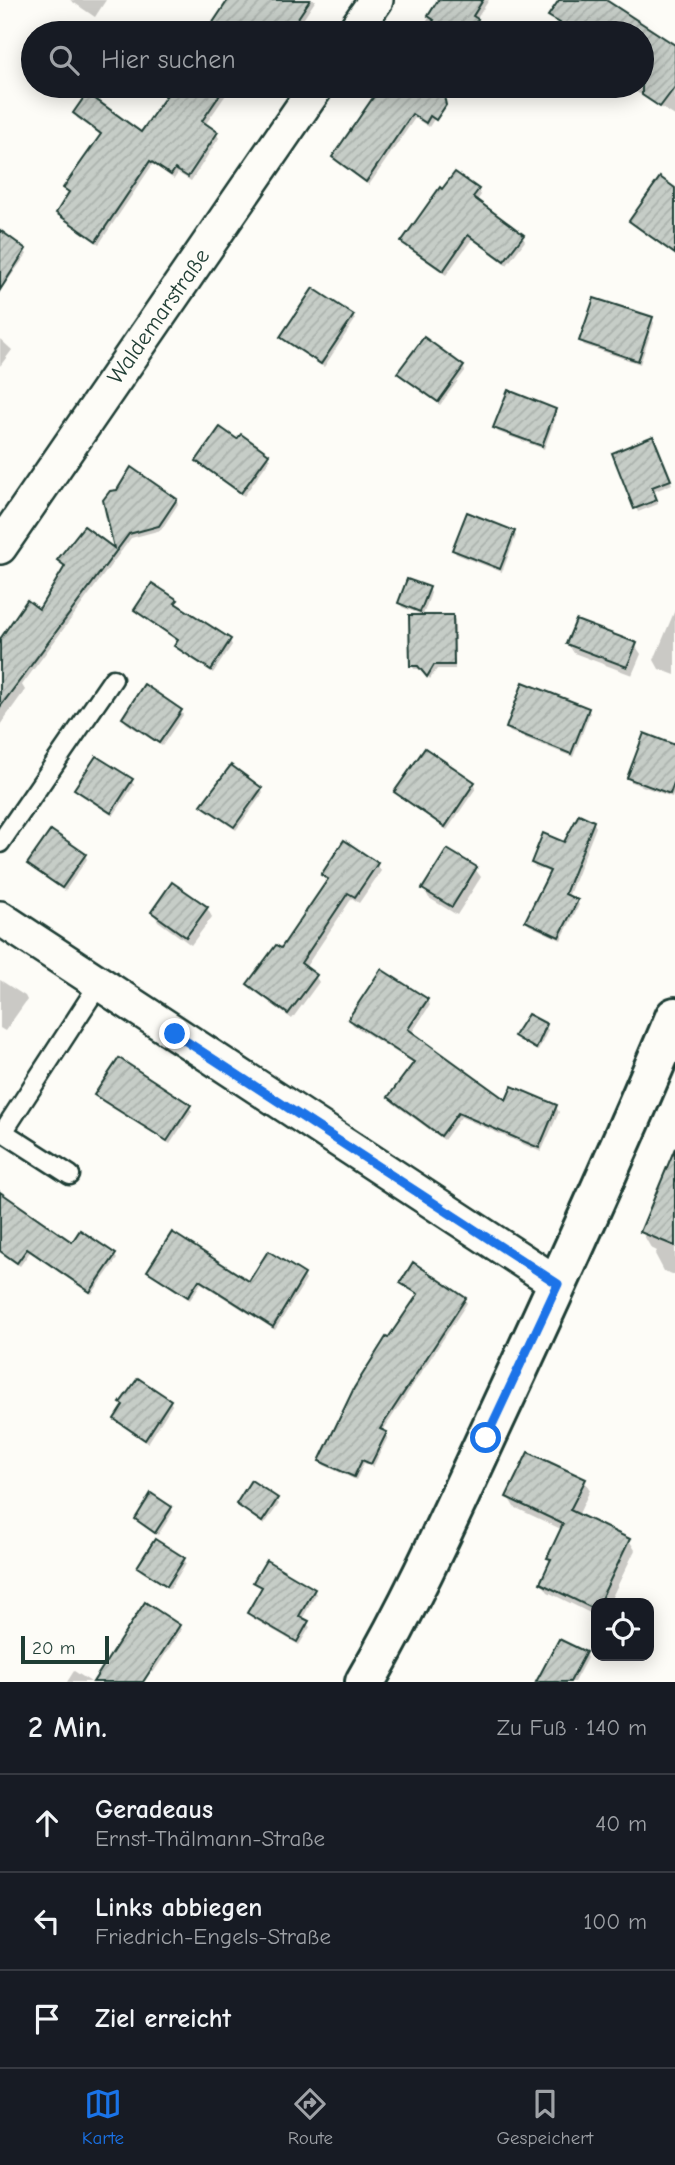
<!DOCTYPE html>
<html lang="de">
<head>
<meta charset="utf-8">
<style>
	body { margin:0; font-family:"Comic Neue",sans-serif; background:#20242c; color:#f1f3f6 }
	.controls { position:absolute; right:21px; bottom:21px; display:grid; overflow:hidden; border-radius:14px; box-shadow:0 4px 18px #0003 }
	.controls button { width:63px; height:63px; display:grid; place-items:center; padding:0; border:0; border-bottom:2px solid #363941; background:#171b24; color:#f1f3f6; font:35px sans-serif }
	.scale { position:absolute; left:21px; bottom:18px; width:88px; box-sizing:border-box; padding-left:7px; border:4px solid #1f3d34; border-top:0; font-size:19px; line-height:24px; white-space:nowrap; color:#1f3d34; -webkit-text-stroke:5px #fdfcf7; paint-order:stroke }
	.stop { position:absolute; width:21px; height:21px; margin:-16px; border:5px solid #1a73e8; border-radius:50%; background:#fff }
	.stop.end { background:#1a73e8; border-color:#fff; box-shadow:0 2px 7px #0008 }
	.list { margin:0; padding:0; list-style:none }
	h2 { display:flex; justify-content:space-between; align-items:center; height:91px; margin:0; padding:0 28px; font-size:30px }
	h2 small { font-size:23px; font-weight:400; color:#9ea1a6 }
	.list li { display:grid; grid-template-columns:46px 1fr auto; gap:21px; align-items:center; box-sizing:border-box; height:98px; padding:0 28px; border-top:2px solid #363941 }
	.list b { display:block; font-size:26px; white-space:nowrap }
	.list p { margin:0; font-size:23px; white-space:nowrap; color:#9ea1a6 }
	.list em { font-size:23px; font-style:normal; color:#9ea1a6 }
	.icon { flex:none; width:38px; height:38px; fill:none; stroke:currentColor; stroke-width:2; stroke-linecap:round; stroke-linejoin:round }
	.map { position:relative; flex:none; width:675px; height:1682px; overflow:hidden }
	.search { position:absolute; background:#171b24; box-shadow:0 4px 18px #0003; left:21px; right:21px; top:21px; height:77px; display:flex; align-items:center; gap:18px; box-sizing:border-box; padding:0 24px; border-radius:38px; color:#9ea1a6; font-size:26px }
	.sheet { height:385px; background:#171b24 }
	nav { display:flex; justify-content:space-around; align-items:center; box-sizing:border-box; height:98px; border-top:2px solid #363941; background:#171b24; font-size:19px; color:#9ea1a6 }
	nav a { display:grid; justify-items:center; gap:4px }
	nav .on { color:#1a73e8 }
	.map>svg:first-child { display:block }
	.shadow { fill:#0003 }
	.building { fill:url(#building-hatch); stroke:#1f3d34; stroke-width:2 }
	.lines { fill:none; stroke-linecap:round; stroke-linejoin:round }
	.service-casing { stroke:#1f3d34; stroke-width:23 }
	.minor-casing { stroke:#1f3d34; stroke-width:38 }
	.secondary-casing { stroke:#1f3d34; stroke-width:44 }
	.service { stroke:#fdfcf7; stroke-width:18 }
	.minor { stroke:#fdfcf7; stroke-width:33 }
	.secondary { stroke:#fdfcf7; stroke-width:38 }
	.route { stroke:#1a73e8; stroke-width:9 }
	.labels { text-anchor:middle; stroke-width:7; stroke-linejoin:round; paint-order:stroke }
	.street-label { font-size:23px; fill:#1f3d34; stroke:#fdfcf7 }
</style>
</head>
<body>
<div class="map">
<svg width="675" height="1682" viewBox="0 0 675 1682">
	<defs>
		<pattern id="building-hatch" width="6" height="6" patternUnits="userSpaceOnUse" patternTransform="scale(1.75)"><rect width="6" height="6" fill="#c6cdc7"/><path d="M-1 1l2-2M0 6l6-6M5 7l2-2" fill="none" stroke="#aab1ac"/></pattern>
	</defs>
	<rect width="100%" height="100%" fill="#fdfcf7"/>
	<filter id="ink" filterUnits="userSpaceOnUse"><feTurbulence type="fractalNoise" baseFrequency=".0143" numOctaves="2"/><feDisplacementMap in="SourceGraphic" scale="14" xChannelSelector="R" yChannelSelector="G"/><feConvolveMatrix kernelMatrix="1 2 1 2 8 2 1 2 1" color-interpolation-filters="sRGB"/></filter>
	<g filter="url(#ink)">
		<!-- shadow -->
		<g class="shadow">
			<path d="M 70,0 L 106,0 L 95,17 Z"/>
			<path d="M 258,0 L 316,0 L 300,24 L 289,17 L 275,21 L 267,33 L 208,33 L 220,16 Z"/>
			<path d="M 441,0 L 489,0 L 476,20 L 479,25 L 474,33 L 419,33 Z"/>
			<path d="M 561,0 L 603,0 L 675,48 L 675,116 L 627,86 L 642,86 L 642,33 L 604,33 L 600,30 L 597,33 L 555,33 L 561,25 L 550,16 Z"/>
			<path d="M 175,86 L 232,86 L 205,125 L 216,133 L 219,138 L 191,181 L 178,173 L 174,179 L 153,164 L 99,244 L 61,218 L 58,213 L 70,194 L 65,188 L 102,136 L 77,118 L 75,113 L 142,134 Z"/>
			<path d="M 370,86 L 452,86 L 440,103 L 442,107 L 429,127 L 415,118 L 369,185 L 337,162 L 334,157 L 379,93 Z"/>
			<path d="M 478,190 L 481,195 L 476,202 L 522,236 L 525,241 L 507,265 L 472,239 L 446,275 L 407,247 L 404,242 Z"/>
			<path d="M 675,190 L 675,255 L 633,225 L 631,221 Z"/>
			<path d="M 0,232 L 27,254 L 5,284 L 0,280 Z"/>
			<path d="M 353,316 L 355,320 L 324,367 L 284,341 L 282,337 Z"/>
			<path d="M 652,319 L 654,323 L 640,364 L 584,345 L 581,341 Z"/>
			<path d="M 0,339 L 12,350 L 0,366 Z"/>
			<path d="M 463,367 L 465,371 L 440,405 L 399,373 Z"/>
			<path d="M 555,410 L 557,414 L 544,449 L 498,432 L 495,428 Z"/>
			<path d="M 237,441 L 267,455 L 270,459 L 244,496 L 201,465 L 198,461 Z"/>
			<path d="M 654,442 L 672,484 L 653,492 L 658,504 L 638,512 L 636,508 Z"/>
			<path d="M 105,500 L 176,500 L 178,504 L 161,530 L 131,538 L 22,685 L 25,690 L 0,725 L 0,671 L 66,568 L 59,561 L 84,529 L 117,553 Z"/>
			<path d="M 514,532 L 516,536 L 502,572 L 456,554 L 454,550 Z"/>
			<path d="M 429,589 L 431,593 L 423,615 L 402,607 L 400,603 Z"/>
			<path d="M 176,601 L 178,607 L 230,641 L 232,645 L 213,673 L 178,650 L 176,646 L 179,642 L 138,614 L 136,610 Z"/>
			<path d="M 675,610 L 675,675 L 659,669 L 654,660 Z"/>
			<path d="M 452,616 L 455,620 L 455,669 L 437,669 L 430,679 L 422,669 L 414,669 L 412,665 Z"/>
			<path d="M 568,644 L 635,645 L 641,654 L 632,675 L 574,653 Z"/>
			<path d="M 588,709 L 590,713 L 573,757 L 510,732 L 507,728 Z"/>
			<path d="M 181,711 L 183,715 L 162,746 L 126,723 L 124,719 Z"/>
			<path d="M 675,746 L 675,789 L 672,797 L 631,782 L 629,778 Z"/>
			<path d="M 131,781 L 134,785 L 113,816 L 78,793 L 76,789 Z"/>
			<path d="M 474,784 L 476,788 L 447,830 L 399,796 L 396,792 Z"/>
			<path d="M 261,789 L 263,793 L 236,830 L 205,809 L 203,805 Z"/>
			<path d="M 593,822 L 596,827 L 568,897 L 577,901 L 579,905 L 561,940 L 529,925 L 527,921 L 551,873 L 535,867 L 533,863 L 565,845 Z"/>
			<path d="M 85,855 L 87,859 L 65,891 L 31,868 L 29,864 Z"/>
			<path d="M 377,864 L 381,871 L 359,903 L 352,898 L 305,968 L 315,976 L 319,982 L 292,1019 L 253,990 L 249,984 L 281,951 L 328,882 L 323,875 Z"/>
			<path d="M 475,869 L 481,877 L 457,915 L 429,898 L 424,889 Z"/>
			<path d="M 207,908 L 212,917 L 191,945 L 158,921 L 153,912 Z"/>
			<path d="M 0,980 L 25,996 L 27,1000 L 5,1031 L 0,1028 Z"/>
			<path d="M 427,1000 L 430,1005 L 411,1034 L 506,1103 L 556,1107 L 559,1112 L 541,1152 L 461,1117 L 444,1140 L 393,1103 L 390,1098 L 415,1064 L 353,1025 L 350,1019 Z"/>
			<path d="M 545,1026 L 548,1030 L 538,1051 L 518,1040 L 516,1036 Z"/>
			<path d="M 96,1095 L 189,1107 L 192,1111 L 170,1144 L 98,1099 Z"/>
			<path d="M 675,1180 L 675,1275 L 664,1271 L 655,1254 L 657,1251 L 651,1248 L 642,1232 Z"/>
			<path d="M 0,1203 L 72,1245 L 114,1255 L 117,1259 L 92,1294 L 30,1252 L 20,1266 L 0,1252 Z"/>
			<path d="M 149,1271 L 249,1284 L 304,1276 L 306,1280 L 275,1330 L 201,1283 L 190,1300 L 152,1275 Z"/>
			<path d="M 402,1283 L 465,1299 L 467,1303 L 382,1432 L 388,1437 L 373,1467 L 364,1463 L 356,1480 L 324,1465 L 321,1461 L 389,1341 L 419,1296 Z"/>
			<path d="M 170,1401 L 172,1405 L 148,1443 L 118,1423 L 116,1419 L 124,1407 L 122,1403 Z"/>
			<path d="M 584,1480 L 590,1490 L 578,1516 L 629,1540 L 635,1550 L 609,1603 L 596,1603 L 596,1616 L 548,1592 L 542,1583 L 552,1562 L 549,1558 L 563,1530 L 514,1507 L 508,1497 Z"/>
			<path d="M 276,1500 L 279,1504 L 264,1525 L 238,1504 Z"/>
			<path d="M 171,1508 L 173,1512 L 158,1535 L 139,1523 L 137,1519 Z"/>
			<path d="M 184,1559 L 186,1563 L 170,1589 L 141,1571 L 139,1567 Z"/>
			<path d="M 255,1582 L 314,1590 L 316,1594 L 302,1619 L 310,1627 L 299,1645 L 251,1617 L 249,1613 L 263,1589 Z"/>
			<path d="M 179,1626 L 181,1630 L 153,1673 L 141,1665 L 130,1682 L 95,1682 Z"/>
			<path d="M 560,1641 L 585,1654 L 587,1658 L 574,1682 L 540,1682 Z"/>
			<path d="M 74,1671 L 91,1682 L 67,1682 Z"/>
		</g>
		<!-- building -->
		<g class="building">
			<path d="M 228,0 L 310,0 L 288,33 L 206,33 Z"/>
			<path d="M 438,0 L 483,0 L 473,16 L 478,19 L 468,33 L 424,33 L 434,20 L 428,16 Z"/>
			<path d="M 559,0 L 606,0 L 675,45 L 675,87 L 660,107 L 642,95 L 642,33 L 553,33 L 560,23 L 548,16 Z"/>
			<path d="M 173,86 L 226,86 L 202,121 L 218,132 L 188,177 L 175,169 L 171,175 L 150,161 L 96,241 L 56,213 L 69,192 L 63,188 L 101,134 L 73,113 L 87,93 L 141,132 Z"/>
			<path d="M 381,86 L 442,86 L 446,105 L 436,120 L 430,116 L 426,123 L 412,114 L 366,182 L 332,157 Z"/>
			<path d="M 455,172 L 479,189 L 473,197 L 524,235 L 504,261 L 468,235 L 443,271 L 401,242 L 440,187 L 442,189 Z"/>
			<path d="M 660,177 L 675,188 L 675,254 L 629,221 Z"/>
			<path d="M 0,230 L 26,249 L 0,290 Z"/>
			<path d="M 313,288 L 354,315 L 321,364 L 280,337 Z"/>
			<path d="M 594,298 L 653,317 L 638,361 L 579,341 Z"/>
			<path d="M 424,337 L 464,366 L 438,402 L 397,373 Z"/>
			<path d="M 508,390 L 556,409 L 542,446 L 493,428 Z"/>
			<path d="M 220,427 L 237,439 L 241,434 L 269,454 L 241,493 L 196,461 Z"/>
			<path d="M 653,436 L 671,480 L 652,487 L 657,500 L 634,509 L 612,453 Z"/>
			<path d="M 131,467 L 177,499 L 159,526 L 129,534 L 0,707 L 0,639 L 27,600 L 39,609 L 65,566 L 57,560 L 84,526 L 114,548 L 103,500 L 110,491 L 117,490 Z"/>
			<path d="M 467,512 L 515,531 L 500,569 L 452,550 Z"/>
			<path d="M 407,579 L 430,587 L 420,612 L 398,603 Z"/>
			<path d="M 152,583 L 178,600 L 175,603 L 231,639 L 211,670 L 174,646 L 178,640 L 134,610 Z"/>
			<path d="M 409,615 L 453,615 L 454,665 L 434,665 L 427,677 L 418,666 L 410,666 Z"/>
			<path d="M 576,620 L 637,643 L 627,667 L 566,644 Z"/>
			<path d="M 523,682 L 589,708 L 571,754 L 506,728 Z"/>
			<path d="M 144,684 L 182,710 L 159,743 L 122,718 Z"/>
			<path d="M 644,733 L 675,745 L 675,780 L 670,794 L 627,778 Z"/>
			<path d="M 425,748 L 475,782 L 445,827 L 394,792 Z"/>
			<path d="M 96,756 L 133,779 L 111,813 L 74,789 Z"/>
			<path d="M 231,765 L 262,788 L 234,827 L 201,805 Z"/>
			<path d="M 579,814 L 594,821 L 565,894 L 578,900 L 559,937 L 525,921 L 550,871 L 531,863 L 543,833 L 564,842 Z"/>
			<path d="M 51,830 L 86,854 L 62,888 L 27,864 Z"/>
			<path d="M 344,840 L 378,863 L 355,897 L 348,893 L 301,963 L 317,975 L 288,1014 L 247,984 L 276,945 L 281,948 L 328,879 L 321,875 Z"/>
			<path d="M 447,849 L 477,867 L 452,907 L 422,889 Z"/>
			<path d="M 172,882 L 208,907 L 186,937 L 151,912 Z"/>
			<path d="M 381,969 L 428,999 L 408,1029 L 506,1100 L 512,1086 L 557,1105 L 539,1148 L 458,1113 L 441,1136 L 388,1097 L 414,1062 L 348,1019 Z"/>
			<path d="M 528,1014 L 547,1024 L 536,1049 L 514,1036 Z"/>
			<path d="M 119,1058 L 191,1105 L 167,1141 L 94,1095 Z"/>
			<path d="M 675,1148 L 675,1246 L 640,1232 Z"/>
			<path d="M 0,1192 L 72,1242 L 80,1230 L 116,1254 L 90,1292 L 27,1249 L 17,1263 L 0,1251 Z"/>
			<path d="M 172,1232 L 249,1281 L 268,1251 L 305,1274 L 273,1327 L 199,1280 L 188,1297 L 147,1271 Z"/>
			<path d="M 413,1262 L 466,1298 L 380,1429 L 387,1432 L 371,1464 L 362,1460 L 354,1477 L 319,1461 L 354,1388 L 386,1337 L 388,1338 L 418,1294 L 400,1283 Z"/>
			<path d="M 138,1378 L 171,1400 L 145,1440 L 114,1419 L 123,1405 L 120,1403 Z"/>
			<path d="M 528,1452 L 586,1479 L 570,1510 L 630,1539 L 599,1603 L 596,1603 L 596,1610 L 540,1583 L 551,1559 L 547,1558 L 563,1524 L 506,1497 Z"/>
			<path d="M 251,1480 L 278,1498 L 262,1522 L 236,1504 Z"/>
			<path d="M 151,1493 L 172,1507 L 155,1533 L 135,1519 Z"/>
			<path d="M 155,1539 L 185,1558 L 167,1586 L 137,1567 Z"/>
			<path d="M 266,1560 L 315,1589 L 299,1616 L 309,1621 L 297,1642 L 247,1613 L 262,1587 L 253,1582 Z"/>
			<path d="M 145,1602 L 180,1625 L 143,1682 L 93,1682 Z"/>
			<path d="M 559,1639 L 586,1652 L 570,1682 L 536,1682 Z"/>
		</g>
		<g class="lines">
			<!-- service casing -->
			<g class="service-casing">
				<g id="service">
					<path d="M 0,843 L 113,679"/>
					<path d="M 0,1130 L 70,1175"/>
					<path d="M 3,1132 L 99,984"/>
				</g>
			</g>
			<!-- minor casing -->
			<g class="minor-casing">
				<g id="minor">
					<path d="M 353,33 L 376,0"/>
					<path d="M 0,547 L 317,86"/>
					<path d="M 0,918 L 558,1284"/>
				</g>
			</g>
			<!-- secondary casing -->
			<g class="secondary-casing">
				<path id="secondary" d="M 365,1682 C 415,1596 455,1505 497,1415 C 558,1284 619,1151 675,1017"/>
			</g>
			<!-- service -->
			<use href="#service" class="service"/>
			<!-- minor -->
			<use href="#minor" class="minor"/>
			<!-- secondary -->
			<use href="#secondary" class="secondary"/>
		</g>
	</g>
	<g class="lines" filter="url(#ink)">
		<!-- route -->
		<path class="route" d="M 175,1034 L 558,1284 L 486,1438"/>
	</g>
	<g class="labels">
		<!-- street labels -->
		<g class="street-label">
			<text transform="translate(158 316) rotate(-55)" y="8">Waldemarstraße</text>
		</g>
	</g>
</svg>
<div class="controls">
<button><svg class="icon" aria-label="locate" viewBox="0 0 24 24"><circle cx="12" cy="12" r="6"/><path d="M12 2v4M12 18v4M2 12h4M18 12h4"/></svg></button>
</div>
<div class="scale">20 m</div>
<div class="stop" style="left:486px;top:1438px"></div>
<div class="stop end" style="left:175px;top:1034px"></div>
<div class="search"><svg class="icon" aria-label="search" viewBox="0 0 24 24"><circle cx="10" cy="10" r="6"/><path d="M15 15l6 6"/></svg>Hier suchen</div>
</div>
<section class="sheet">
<h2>2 Min.<small>Zu Fuß · 140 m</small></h2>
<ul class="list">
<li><svg class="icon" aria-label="ahead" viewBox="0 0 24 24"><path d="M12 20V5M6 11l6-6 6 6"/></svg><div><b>Geradeaus</b><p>Ernst-Thälmann-Straße</p></div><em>40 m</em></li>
<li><svg class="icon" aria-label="left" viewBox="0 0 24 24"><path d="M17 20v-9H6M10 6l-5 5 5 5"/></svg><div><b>Links abbiegen</b><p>Friedrich-Engels-Straße</p></div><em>100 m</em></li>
<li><svg class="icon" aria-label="arrive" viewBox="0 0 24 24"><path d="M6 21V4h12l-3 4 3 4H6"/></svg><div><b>Ziel erreicht</b></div></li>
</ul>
</section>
<nav>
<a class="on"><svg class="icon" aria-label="map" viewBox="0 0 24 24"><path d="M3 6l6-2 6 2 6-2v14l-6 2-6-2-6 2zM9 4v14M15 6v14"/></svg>Karte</a>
<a><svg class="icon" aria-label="directions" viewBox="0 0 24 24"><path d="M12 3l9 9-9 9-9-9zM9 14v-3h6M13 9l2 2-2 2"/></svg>Route</a>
<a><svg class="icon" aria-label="saved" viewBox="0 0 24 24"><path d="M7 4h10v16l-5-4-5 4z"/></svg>Gespeichert</a>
</nav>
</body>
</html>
